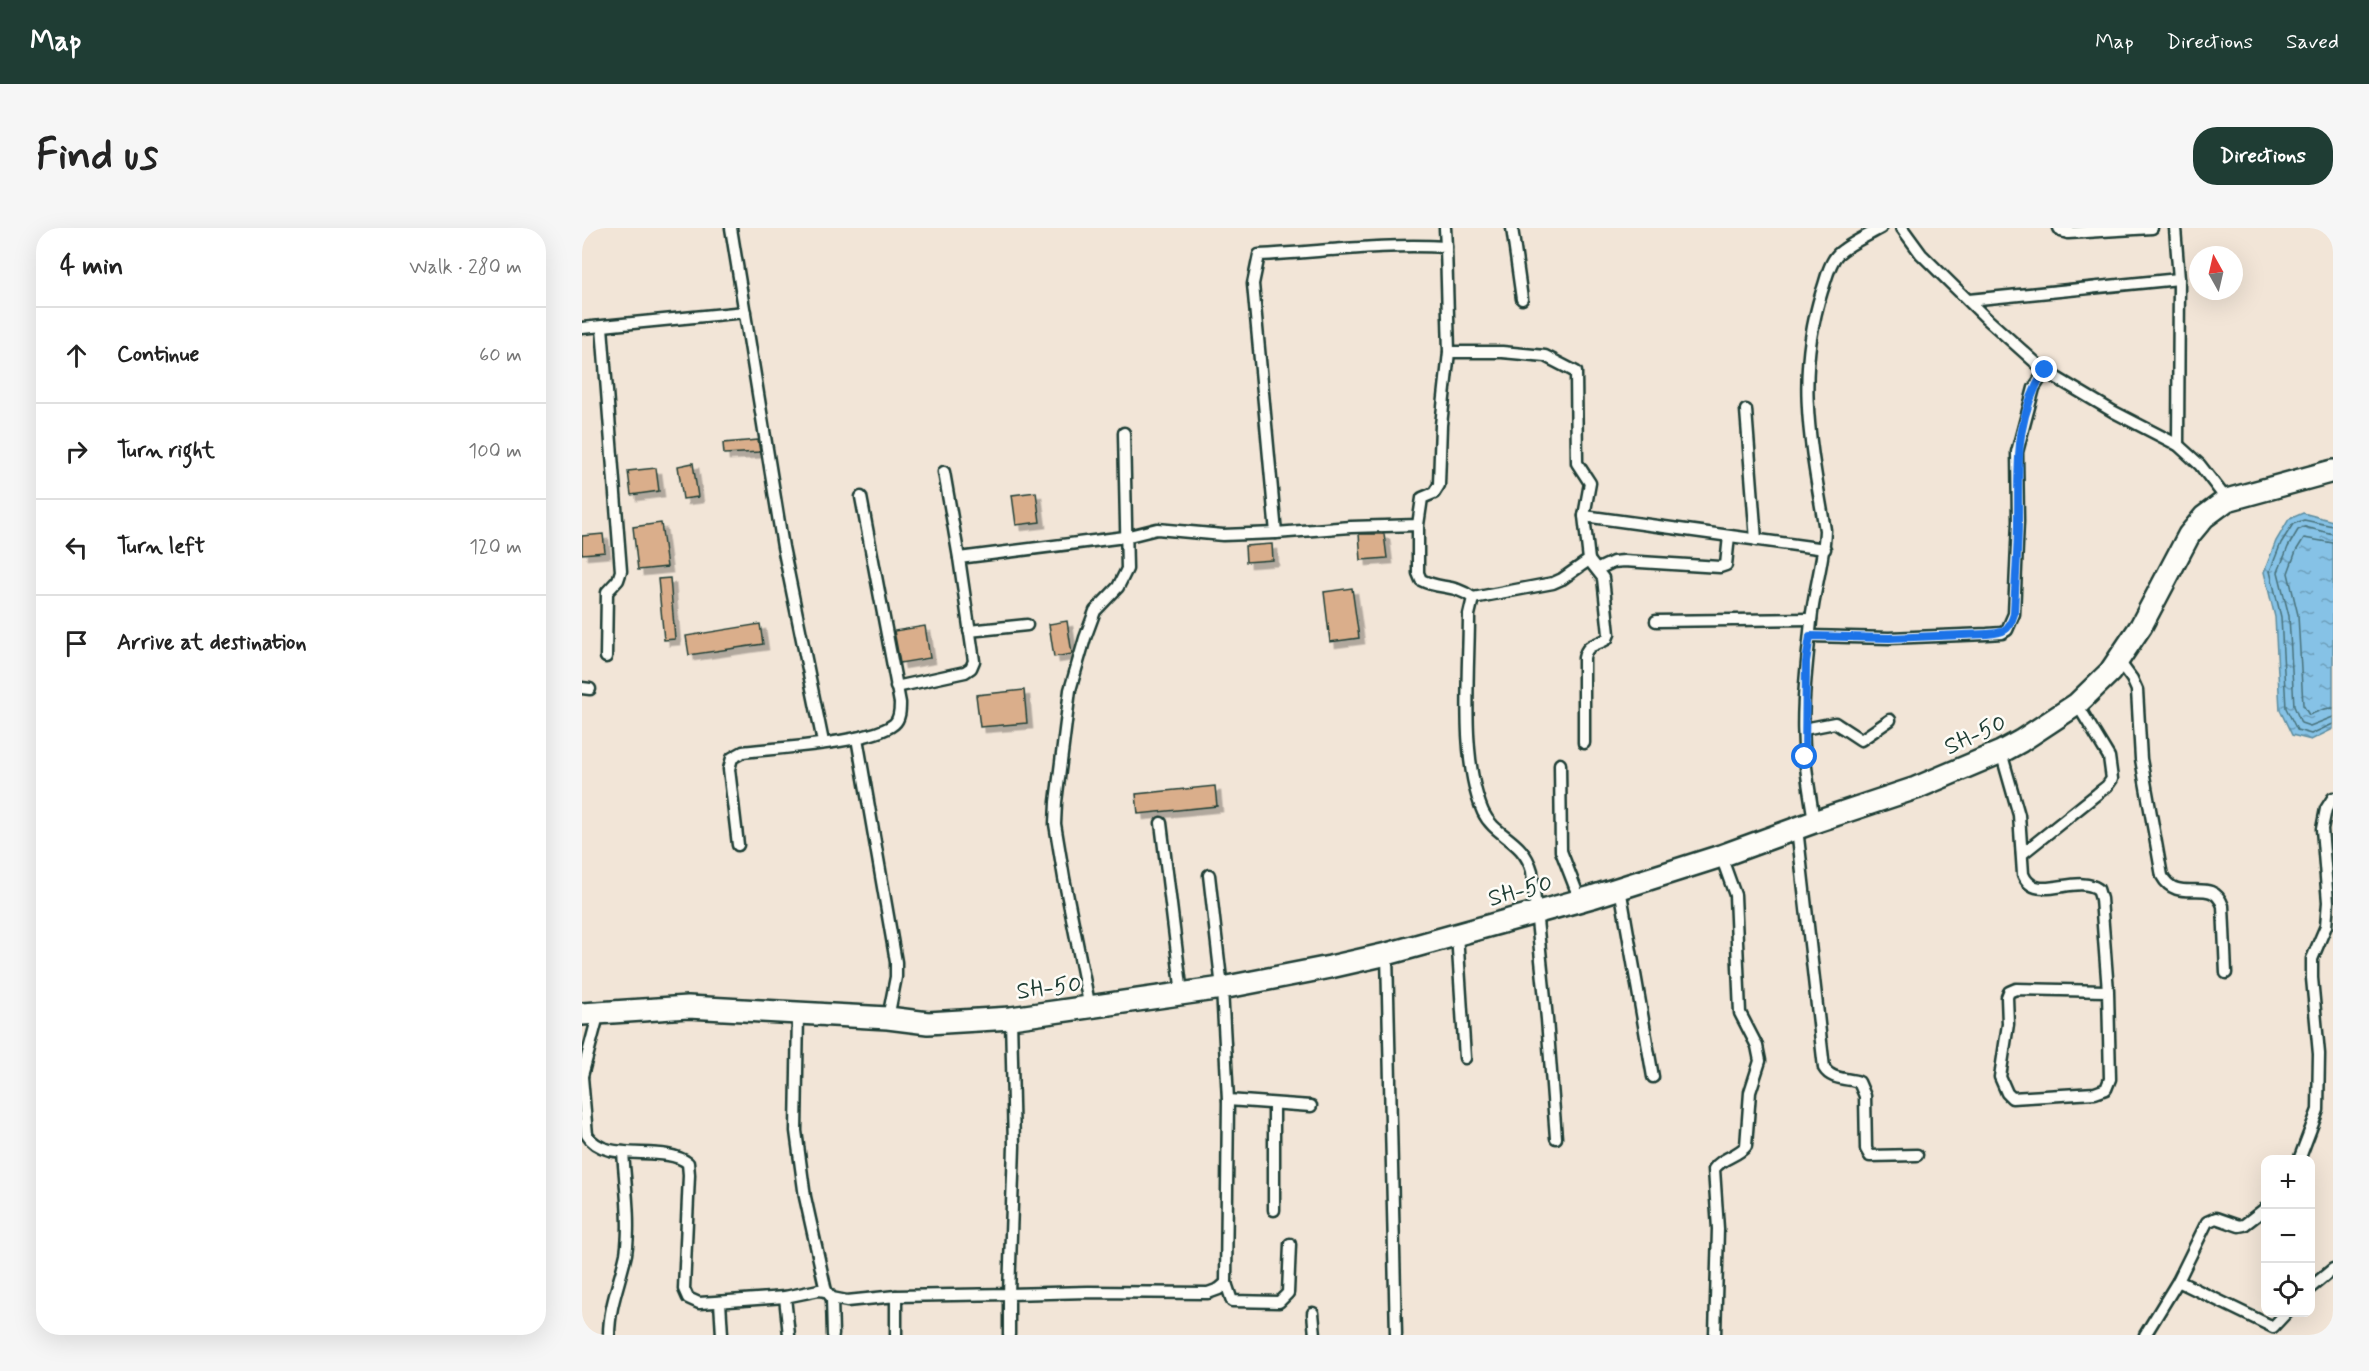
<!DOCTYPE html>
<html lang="en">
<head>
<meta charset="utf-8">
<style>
	body { margin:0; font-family:Mynerve,sans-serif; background:#f6f6f6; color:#222 }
	.controls { position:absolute; right:18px; bottom:18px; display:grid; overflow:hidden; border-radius:12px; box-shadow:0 6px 24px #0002 }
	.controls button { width:54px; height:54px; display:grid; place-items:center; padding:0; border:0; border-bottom:2px solid #e0e0e0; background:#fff; color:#222; font:30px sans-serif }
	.compass { position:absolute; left:1607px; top:18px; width:54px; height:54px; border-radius:50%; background:#fff; box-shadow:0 6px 24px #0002; rotate:352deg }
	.stop { position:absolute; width:18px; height:18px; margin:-14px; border:4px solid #1a73e8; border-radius:50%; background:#fff }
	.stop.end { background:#1a73e8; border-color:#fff; box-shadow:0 2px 6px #0008 }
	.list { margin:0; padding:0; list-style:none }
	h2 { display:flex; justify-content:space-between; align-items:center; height:78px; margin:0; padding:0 24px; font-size:26px }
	h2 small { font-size:20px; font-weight:400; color:#767676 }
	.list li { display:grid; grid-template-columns:39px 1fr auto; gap:18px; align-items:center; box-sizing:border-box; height:96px; padding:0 24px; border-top:2px solid #e0e0e0 }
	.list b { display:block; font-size:22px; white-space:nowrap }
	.list em { font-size:20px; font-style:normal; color:#767676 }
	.icon { flex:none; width:33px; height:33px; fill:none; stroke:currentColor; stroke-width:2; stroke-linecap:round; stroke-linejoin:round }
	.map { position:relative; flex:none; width:1751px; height:1107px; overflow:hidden; border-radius:24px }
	header { display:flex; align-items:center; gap:36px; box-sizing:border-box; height:84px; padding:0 30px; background:#1f3d34; color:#fff }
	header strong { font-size:28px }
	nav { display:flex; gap:33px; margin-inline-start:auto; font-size:21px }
	.intro { display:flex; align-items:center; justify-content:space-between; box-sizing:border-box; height:144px; padding:0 36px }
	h1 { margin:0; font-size:42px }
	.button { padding:15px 27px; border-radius:24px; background:#1f3d34; color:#fff; font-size:21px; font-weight:700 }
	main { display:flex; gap:36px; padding:0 36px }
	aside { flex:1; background:#fff; border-radius:24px; box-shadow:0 6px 24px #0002 }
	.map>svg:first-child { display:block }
	.water { fill:url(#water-ripples); stroke:#5d8d9f; stroke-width:1.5 }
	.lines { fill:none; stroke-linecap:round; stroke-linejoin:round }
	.shore { stroke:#48727b; stroke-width:1.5 }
	.building { fill:#daae8b; stroke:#1f3d34; stroke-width:1.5; filter:url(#shadow) }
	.street-casing { stroke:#1f3d34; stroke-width:15 }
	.highway-casing { stroke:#1f3d34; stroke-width:26 }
	.street { stroke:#fdfcf7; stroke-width:10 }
	.highway { stroke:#fdfcf7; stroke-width:21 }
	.route { stroke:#1a73e8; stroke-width:8 }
	.labels { text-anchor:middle; stroke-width:5; stroke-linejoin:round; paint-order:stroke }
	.street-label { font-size:24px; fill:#1f3d34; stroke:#fdfcf7 }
</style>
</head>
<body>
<header>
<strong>Map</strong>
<nav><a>Map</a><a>Directions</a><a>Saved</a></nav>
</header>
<div class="intro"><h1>Find us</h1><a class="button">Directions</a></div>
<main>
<aside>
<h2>4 min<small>Walk · 280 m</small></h2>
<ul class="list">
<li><svg class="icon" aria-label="ahead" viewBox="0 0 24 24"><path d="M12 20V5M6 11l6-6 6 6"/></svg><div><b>Continue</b></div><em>60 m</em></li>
<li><svg class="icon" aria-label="right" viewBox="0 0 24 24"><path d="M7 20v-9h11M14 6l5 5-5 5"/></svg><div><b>Turn right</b></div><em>100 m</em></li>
<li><svg class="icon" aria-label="left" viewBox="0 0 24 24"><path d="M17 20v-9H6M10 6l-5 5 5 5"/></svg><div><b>Turn left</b></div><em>120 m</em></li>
<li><svg class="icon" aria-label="arrive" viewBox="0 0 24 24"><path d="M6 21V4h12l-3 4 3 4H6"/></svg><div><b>Arrive at destination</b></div></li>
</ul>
</aside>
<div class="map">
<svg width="1751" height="1107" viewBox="0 0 1751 1107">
	<defs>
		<pattern id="water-ripples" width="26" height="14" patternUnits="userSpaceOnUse" patternTransform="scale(1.5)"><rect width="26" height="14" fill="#86c2e6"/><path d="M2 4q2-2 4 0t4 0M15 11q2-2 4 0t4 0" fill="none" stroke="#6d9fbb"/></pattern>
		<filter id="shadow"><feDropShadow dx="5.5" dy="5.5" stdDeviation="0" flood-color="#0004"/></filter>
	</defs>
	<rect width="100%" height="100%" fill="#f2e5d7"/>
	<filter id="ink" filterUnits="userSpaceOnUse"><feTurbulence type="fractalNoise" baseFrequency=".0167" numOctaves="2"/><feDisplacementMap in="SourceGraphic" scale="12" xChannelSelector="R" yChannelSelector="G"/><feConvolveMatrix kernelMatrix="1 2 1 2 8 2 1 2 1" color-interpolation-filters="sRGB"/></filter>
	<g filter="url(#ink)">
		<!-- water -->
		<path class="water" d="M 1721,285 L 1751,293 L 1751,501 L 1729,512 L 1710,507 L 1698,482 L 1693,389 L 1682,344 L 1694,313 L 1707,291 Z"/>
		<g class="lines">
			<!-- shore -->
			<g class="shore">
				<path d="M 1751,298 L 1722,292 L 1711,296 L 1699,315 L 1688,343 L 1699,389 L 1704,480 L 1715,502 L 1729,506 L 1751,496"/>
				<path d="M 1751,306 L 1723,299 L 1716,302 L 1706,319 L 1696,344 L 1707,388 L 1712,478 L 1719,495 L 1728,498 L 1751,489"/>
				<path d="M 1751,315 L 1722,310 L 1714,323 L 1706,345 L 1716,387 L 1721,477 L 1727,487 L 1742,481 L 1751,480"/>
			</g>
		</g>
		<!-- building -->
		<g class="building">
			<path d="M 176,212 L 178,224 L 142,226 L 141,215 Z"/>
			<path d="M 111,235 L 116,269 L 101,271 L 96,238 Z"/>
			<path d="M 74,240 L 77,263 L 49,267 L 46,243 Z"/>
			<path d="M 454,264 L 458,294 L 434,297 L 430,267 Z"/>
			<path d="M 79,295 L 85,339 L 56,342 L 51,299 Z"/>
			<path d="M 21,306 L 23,324 L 0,326 L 0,308 Z"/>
			<path d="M 777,306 L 802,306 L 805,330 L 779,332 Z"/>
			<path d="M 690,316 L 691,332 L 664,334 L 663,318 Z"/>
			<path d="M 88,350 L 93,411 L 82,412 L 76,351 Z"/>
			<path d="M 770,360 L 777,410 L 748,414 L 742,364 Z"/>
			<path d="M 485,393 L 490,426 L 472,429 L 467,396 Z"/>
			<path d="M 178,396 L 181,416 L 107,427 L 104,408 Z"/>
			<path d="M 343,398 L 348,430 L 318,435 L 312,403 Z"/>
			<path d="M 442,462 L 445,495 L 398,499 L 394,467 Z"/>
			<path d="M 633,558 L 635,578 L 556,586 L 554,566 Z"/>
		</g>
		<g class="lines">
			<!-- street casing -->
			<g class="street-casing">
				<g id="street">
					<path d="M 149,0 L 201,319 L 241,514"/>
					<path d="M 863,0 L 864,19"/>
					<path d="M 930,0 L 940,71"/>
					<path d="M 1320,0 L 1339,26 L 1404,90 L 1463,143 L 1532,184 L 1596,217 L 1618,237 L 1645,272"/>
					<path d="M 1477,0 L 1479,3 L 1486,5 L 1570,0"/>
					<path d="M 1593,0 L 1597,51 L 1596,217"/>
					<path d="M 1387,72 L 1597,51"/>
					<path d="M 20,99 L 39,343 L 36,352 L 25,364 L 24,429"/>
					<path d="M 0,100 L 163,84"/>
					<path d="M 867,124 L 920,124 L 963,128 L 994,144 L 995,235 L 1008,255 L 1002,288 L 1007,332 L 980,351 L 971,355 L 891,370"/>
					<path d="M 1164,182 L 1174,312"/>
					<path d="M 362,244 L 377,330"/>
					<path d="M 1002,288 L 1243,321"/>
					<path d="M 836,297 L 769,299 L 694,305 L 671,56 L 677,27 C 739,24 802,15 864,19 L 867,124 L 859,197 L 857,257 L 852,265 L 840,270 L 836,297 L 836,345 L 839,352 C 858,362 871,355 891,370 L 887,387 C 887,444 878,532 901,584 C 913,609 941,611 950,643 L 965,791 L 974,910"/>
					<path d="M 1016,341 L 1031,334 L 1042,333 L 1138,339 L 1144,337 L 1147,308"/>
					<path d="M 1074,393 L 1229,391"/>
					<path d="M 387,403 L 445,397"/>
					<path d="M 1228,408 L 1307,410 L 1405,406 L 1420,405 L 1425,402 L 1432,386 L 1436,293 L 1435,224 L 1452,160 L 1463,143"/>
					<path d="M 1536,432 L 1550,451 L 1555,462 L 1559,531 L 1580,648 C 1596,678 1630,646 1641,678 L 1644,745"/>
					<path d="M 314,459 L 383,444 L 389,440 L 392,433 L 377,330 L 543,309 L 575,301 L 641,307 L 694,305"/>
					<path d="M 0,460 L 8,461"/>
					<path d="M 1222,501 L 1253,495 L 1279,512 L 1308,492"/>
					<path d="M 275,510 L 314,734 L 314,749 L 306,790"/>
					<path d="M 1002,515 L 1002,430 C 1005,415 1014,418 1025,411 L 1027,406 L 1021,350 L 1007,332"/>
					<path d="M 1419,524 L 1437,587 L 1441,646 C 1453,677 1493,645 1516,661 L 1519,671 L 1526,763 L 1434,761 L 1427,764 L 1425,769 L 1426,796 L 1418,849 L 1425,865 L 1430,870 L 1513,865 L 1524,861 L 1528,851 L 1526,763"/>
					<path d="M 978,536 L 979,623 L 998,672"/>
					<path d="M 1232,594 C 1229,572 1225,551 1223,530 C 1218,484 1225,438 1229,393 C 1232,362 1242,333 1243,302 C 1229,218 1213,148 1240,63 C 1244,52 1247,35 1256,26 C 1268,15 1285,8 1299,0"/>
					<path d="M 579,595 L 600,766"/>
					<path d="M 1215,600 L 1242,840 C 1249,852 1265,850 1277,854 L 1283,868 L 1284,921 L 1288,928 L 1335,927"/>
					<path d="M 156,617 L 147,541 L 150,530 L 161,524 C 194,520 289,515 312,496 C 318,491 318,482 318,475 L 279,269"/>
					<path d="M 1440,626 L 1525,558 L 1530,551 L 1527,529 L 1495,476"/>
					<path d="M 1038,660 L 1071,849"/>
					<path d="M 875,706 L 883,830"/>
					<path d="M 805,726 L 814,1107"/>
					<path d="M 508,780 L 482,650 L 473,596 L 474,574 L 488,462 L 503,410 L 513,383 L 536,359 L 545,341 L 542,205"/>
					<path d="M 216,785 L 214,903 L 223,969 L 244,1063"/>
					<path d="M 0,848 L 17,784"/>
					<path d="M 0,849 L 5,907 C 23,937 81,915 106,935 L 107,947 L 102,1061 L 106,1070 L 117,1075 L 133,1074 L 203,1069 L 237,1062 L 244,1063 L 250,1070 L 265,1073 L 314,1068 L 314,1107"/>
					<path d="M 646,872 L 729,878"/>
					<path d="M 692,876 L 692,982"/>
					<path d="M 1717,932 L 1736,882 L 1737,826 L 1730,750 L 1730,731 L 1744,698 L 1746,674 L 1740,601 L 1744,581 L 1751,570"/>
					<path d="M 1596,1053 L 1691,1099 L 1705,1084"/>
					<path d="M 644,1055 L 650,1073 L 697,1074 L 706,1065 L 708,1016"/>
					<path d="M 1728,1060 L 1751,1041"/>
					<path d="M 314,1068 L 427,1066 L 432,918 L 429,790"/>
					<path d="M 203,1069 L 207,1107"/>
					<path d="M 250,1070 L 251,1107"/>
					<path d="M 138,1074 L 140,1107"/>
					<path d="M 731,1085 L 733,1107"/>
					<path d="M 27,1107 C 27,1078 38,1054 44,1026 C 49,995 43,955 41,924"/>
					<path d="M 427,1107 L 427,1066 L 507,1064 L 626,1065 L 637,1061 L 644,1055 L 646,872 L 640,760 L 627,647"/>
					<path d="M 1133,1107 L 1136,1001 L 1132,941 C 1140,929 1155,929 1164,918 L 1168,864 L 1178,833 L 1175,818 L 1158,785 L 1153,667 L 1139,628"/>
					<path d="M 1563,1107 L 1596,1053 L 1625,994 L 1634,990 L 1657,998 L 1662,997 L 1684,980"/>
				</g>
			</g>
			<!-- highway casing -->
			<g class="highway-casing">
				<path id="highway" d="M 0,786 L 106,779 L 306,790 L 346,795 L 429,790 L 640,760 L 748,739 L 805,726 L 1010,669 L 1139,628 L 1232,594 L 1334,560 L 1419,524 L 1439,513 L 1495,476 L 1528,444 L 1559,398 L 1607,307 L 1622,289 L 1645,272 L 1751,243"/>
			</g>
			<!-- street -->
			<use href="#street" class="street"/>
			<!-- highway -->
			<use href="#highway" class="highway"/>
		</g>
	</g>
	<g class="lines" filter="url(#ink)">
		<!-- route -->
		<path class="route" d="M 1223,529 L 1224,434 L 1228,408 L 1307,410 L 1405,406 C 1421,405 1427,403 1432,386 C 1433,355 1436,325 1436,294 C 1437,238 1431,193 1463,142"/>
	</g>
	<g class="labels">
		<!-- street labels -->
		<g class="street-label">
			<text transform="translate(1393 506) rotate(-25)" y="8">SH-50</text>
			<text transform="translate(938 662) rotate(-15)" y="8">SH-50</text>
			<text transform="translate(467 759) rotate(-7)" y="8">SH-50</text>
		</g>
	</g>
</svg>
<div class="controls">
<button>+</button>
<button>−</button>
<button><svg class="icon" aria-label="locate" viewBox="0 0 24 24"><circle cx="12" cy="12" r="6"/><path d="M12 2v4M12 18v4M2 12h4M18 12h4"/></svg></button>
</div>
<svg class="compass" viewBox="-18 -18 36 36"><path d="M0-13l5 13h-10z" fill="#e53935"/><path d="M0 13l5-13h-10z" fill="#767676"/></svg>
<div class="stop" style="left:1223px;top:529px"></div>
<div class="stop end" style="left:1463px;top:142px"></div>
</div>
</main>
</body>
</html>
